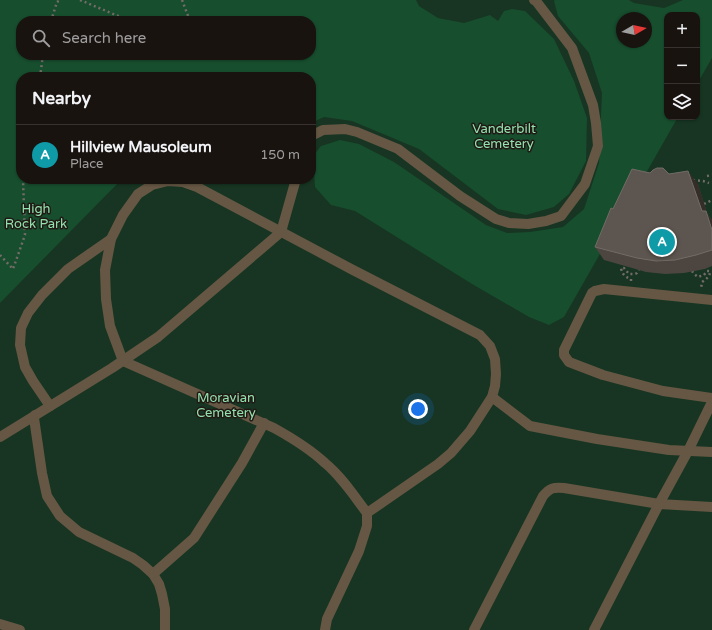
<!DOCTYPE html>
<html lang="en">
<head>
<meta charset="utf-8">
<style>
	body { margin:0; font-family:"Varela Round",sans-serif; background:#221c19; color:#f1f3f6 }
	.controls { position:absolute; right:12px; top:12px; display:grid; overflow:hidden; border-radius:8px; box-shadow:0 1px 3px #0004 }
	.controls button { width:36px; height:36px; display:grid; place-items:center; padding:0; border:0; border-bottom:1px solid #373230; background:#191310; color:#f1f3f6; font:20px sans-serif }
	.compass { position:absolute; left:616px; top:12px; width:36px; height:36px; border-radius:50%; background:#191310; box-shadow:0 1px 3px #0004; rotate:81deg }
	.you { position:absolute; left:418px; top:409px; width:14px; height:14px; margin:-10px; border:3px solid #fff; border-radius:50%; background:#1a73e8; box-shadow:0 0 0 6px #1a73e833 }
	.badge { display:grid; place-items:center; width:26px; height:26px; border-radius:50%; background:#8c9099; color:#fff; font-size:13px; font-weight:700 }
	.pin { position:absolute; translate:-50% -50%; border:2px solid #fff; box-shadow:0 1px 4px #0006 }
	.list { margin:0; padding:0; list-style:none }
	h2 { display:flex; justify-content:space-between; align-items:center; height:52px; margin:0; padding:0 16px; font-size:17px }
	h2 small { font-size:13px; font-weight:400; color:#9f9e9f }
	.list li { display:grid; grid-template-columns:26px 1fr auto; gap:12px; align-items:center; box-sizing:border-box; height:60px; padding:0 16px; border-top:1px solid #373230 }
	.list b { display:block; font-size:15px; white-space:nowrap }
	.list p { margin:0; font-size:13px; white-space:nowrap; color:#9f9e9f }
	.list em { font-size:13px; font-style:normal; color:#9f9e9f }
	.icon { flex:none; width:22px; height:22px; fill:none; stroke:currentColor; stroke-width:2; stroke-linecap:round; stroke-linejoin:round }
	.map { position:relative; flex:none; width:712px; height:630px; overflow:hidden }
	.search { position:absolute; background:#191310; box-shadow:0 1px 3px #0004; left:16px; top:16px; width:300px; height:44px; display:flex; align-items:center; gap:10px; box-sizing:border-box; padding:0 14px; border-radius:16px; color:#9f9e9f; font-size:15px }
	.panel { position:absolute; background:#191310; box-shadow:0 1px 3px #0004; left:16px; top:72px; width:300px; height:112px; border-radius:16px }
	.map>svg:first-child { display:block }
	.green { fill:#173522; fill-rule:evenodd }
	.forest { fill:#174e2e; fill-rule:evenodd }
	.lines { fill:none; stroke-linecap:round; stroke-linejoin:round }
	.path { stroke:#736c69; stroke-width:2.5; stroke-dasharray:2 3; stroke-linecap:butt }
	.minor { stroke:#655743; stroke-width:10 }
	.wall { fill:#4c4540 }
	.shaded-wall { fill:#342d28 }
	.building { fill:#5d5650; stroke:#726b66 }
	.labels { text-anchor:middle; stroke-width:3; stroke-linejoin:round; paint-order:stroke }
	.park-label { font-size:13px; fill:#92e2ad; stroke:#211915 }
</style>
</head>
<body>
<div class="map">
<svg width="712" height="630" viewBox="0 0 712 630">
	<rect width="100%" height="100%" fill="#211915"/>
	<!-- green -->
	<path class="green" d="M 0,0 L 712,0 L 712,630 L 0,630 ZM 667,15 L 697,15 L 697,117 L 667,117 ZM 622,18 L 646,18 L 646,42 L 622,42 ZM 21,21 L 311,21 L 311,55 L 21,55 ZM 21,77 L 311,77 L 311,179 L 21,179 Z"/>
	<!-- forest -->
	<g class="forest">
		<path d="M 0,0 L 416,0 L 419,6 L 438,18 L 464,23 L 490,15 L 498,21 L 504,11 L 512,9 L 525,11 L 554,39 L 574,81 L 587,118 L 586,161 L 569,194 L 554,207 L 526,215 L 498,209 L 419,149 L 352,121 L 324,117 L 311,123 L 311,77 L 21,77 L 21,179 L 122,179 L 0,303 ZM 21,21 L 311,21 L 311,55 L 21,55 Z"/>
		<path d="M 555,0 L 629,0 L 634,3 L 664,8 L 683,0 L 712,0 L 712,58 L 697,84 L 697,15 L 667,15 L 667,117 L 678,117 L 564,317 L 549,325 L 529,317 L 472,284 L 355,211 L 331,205 L 315,187 L 313,156 L 321,146 L 340,140 L 359,144 L 394,162 L 486,225 L 507,233 L 530,232 L 563,227 L 584,209 L 599,163 L 602,93 L 589,53 L 558,16 L 554,1 ZM 622,18 L 646,18 L 646,42 L 622,42 Z"/>
	</g>
	<g class="lines">
		<!-- path -->
		<g class="path">
			<path d="M 80,0 L 130,21"/>
			<path d="M 182,0 L 190,21"/>
			<path d="M 51,21 L 57,2 L 60,0"/>
			<path d="M 40,77 L 43,55"/>
			<path d="M 707,176 L 712,175"/>
			<path d="M 693,180 L 703,181 L 709,183"/>
			<path d="M 704,204 L 712,200"/>
			<path d="M 0,255 L 13,269 L 25,235 L 23,179"/>
			<path d="M 692,271 L 694,274 L 698,277 L 704,275 L 707,271 L 710,271 C 710,277 706,279 702,282 L 701,289"/>
			<path d="M 631,281 L 631,279 C 625,277 622,274 621,268 L 624,268 L 629,274 L 635,274 L 637,273 L 639,270"/>
		</g>
		<!-- minor -->
		<g class="minor">
			<path d="M 311,137 L 313,135 L 323,130 L 345,129 L 357,132 L 398,149 L 460,196 L 496,219 L 509,223 L 528,224 L 546,221 L 561,216 L 585,184 L 598,146 L 596,123 L 593,105 L 572,48 L 536,1 L 534,0"/>
			<path d="M 168,181 L 183,182 L 197,187 L 353,270 L 480,335 L 490,346 L 495,359 L 496,374 L 495,386 L 492,397 L 470,431 L 451,453 L 438,464 L 367,513 C 354,496 342,477 325,463 C 310,449 292,438 274,428 L 123,361 L 110,326 L 106,299 L 105,270 L 111,239 L 123,215 L 138,194 L 152,185 Z"/>
			<path d="M 712,300 L 604,289 L 595,291 L 592,293 L 590,297 L 564,350 L 564,355 L 569,362 L 603,375 L 663,391 L 712,398"/>
			<path d="M 492,397 L 530,426 L 597,439 L 669,450 L 712,452"/>
			<path d="M 50,406 L 33,381 L 25,367 L 20,345 L 21,328 L 28,313 L 42,295 L 68,269 L 111,239"/>
			<path d="M 35,415 L 34,418 L 42,473 L 47,496 L 60,516 L 79,532 L 133,558 L 143,565 L 153,574 L 159,584 L 162,594 L 165,609 L 165,630"/>
			<path d="M 0,437 L 112,368 L 158,337 L 281,232 L 296,179"/>
			<path d="M 153,574 L 194,538 L 242,463 L 264,423"/>
			<path d="M 0,624 L 20,630"/>
			<path d="M 325,630 L 327,619 L 359,551 L 367,526 L 367,513"/>
			<path d="M 474,630 L 543,496 C 550,488 553,487 564,488 L 659,504 L 712,507"/>
			<path d="M 594,630 L 659,504 L 688,451 L 712,402"/>
		</g>
	</g>
	<!-- wall -->
	<path class="wall" d="M 650,173 L 698,184 L 707,213 L 712,220 L 712,266 L 705,269 L 684,273 L 665,274 L 646,272 L 604,260 L 595,247 L 613,209 Z"/>
	<!-- shaded-wall -->
	<path class="shaded-wall" d="M 688,171 L 698,184 L 707,213 L 712,220 L 712,230 L 702,211 Z"/>
	<!-- building -->
	<path class="building" d="M 657,168 L 663,168 L 669,174 L 688,171 L 702,211 L 706,211 L 712,230 L 712,250 L 696,255 L 675,260 L 656,261 L 637,258 L 595,247 L 611,208 L 613,209 L 632,169 L 650,173 L 653,170 Z"/>
	<g class="labels">
		<!-- park labels -->
		<g class="park-label">
			<text x="504" y="133">Vanderbilt<tspan x="504" dy="15">Cemetery</tspan></text>
			<text x="36" y="213">High<tspan x="36" dy="15">Rock Park</tspan></text>
			<text x="226" y="402">Moravian<tspan x="226" dy="15">Cemetery</tspan></text>
		</g>
	</g>
</svg>
<div class="controls">
<button>+</button>
<button>−</button>
<button><svg class="icon" aria-label="layers" viewBox="0 0 24 24"><path d="M12 4l9 5-9 5-9-5zM3 14l9 5 9-5"/></svg></button>
</div>
<svg class="compass" viewBox="-18 -18 36 36"><path d="M0-13l5 13h-10z" fill="#e53935"/><path d="M0 13l5-13h-10z" fill="#9f9e9f"/></svg>
<div class="you"></div>
<div class="pin badge" style="left:662px;top:242px;background:#0f9aa8">A</div>
<div class="search"><svg class="icon" aria-label="search" viewBox="0 0 24 24"><circle cx="10" cy="10" r="6"/><path d="M15 15l6 6"/></svg>Search here</div>
<section class="panel">
<h2>Nearby<small></small></h2>
<ul class="list">
<li><span class="badge" style="background:#0f9aa8">A</span><div><b>Hillview Mausoleum</b><p>Place</p></div><em>150 m</em></li>
</ul>
</section>
</div>
</body>
</html>
